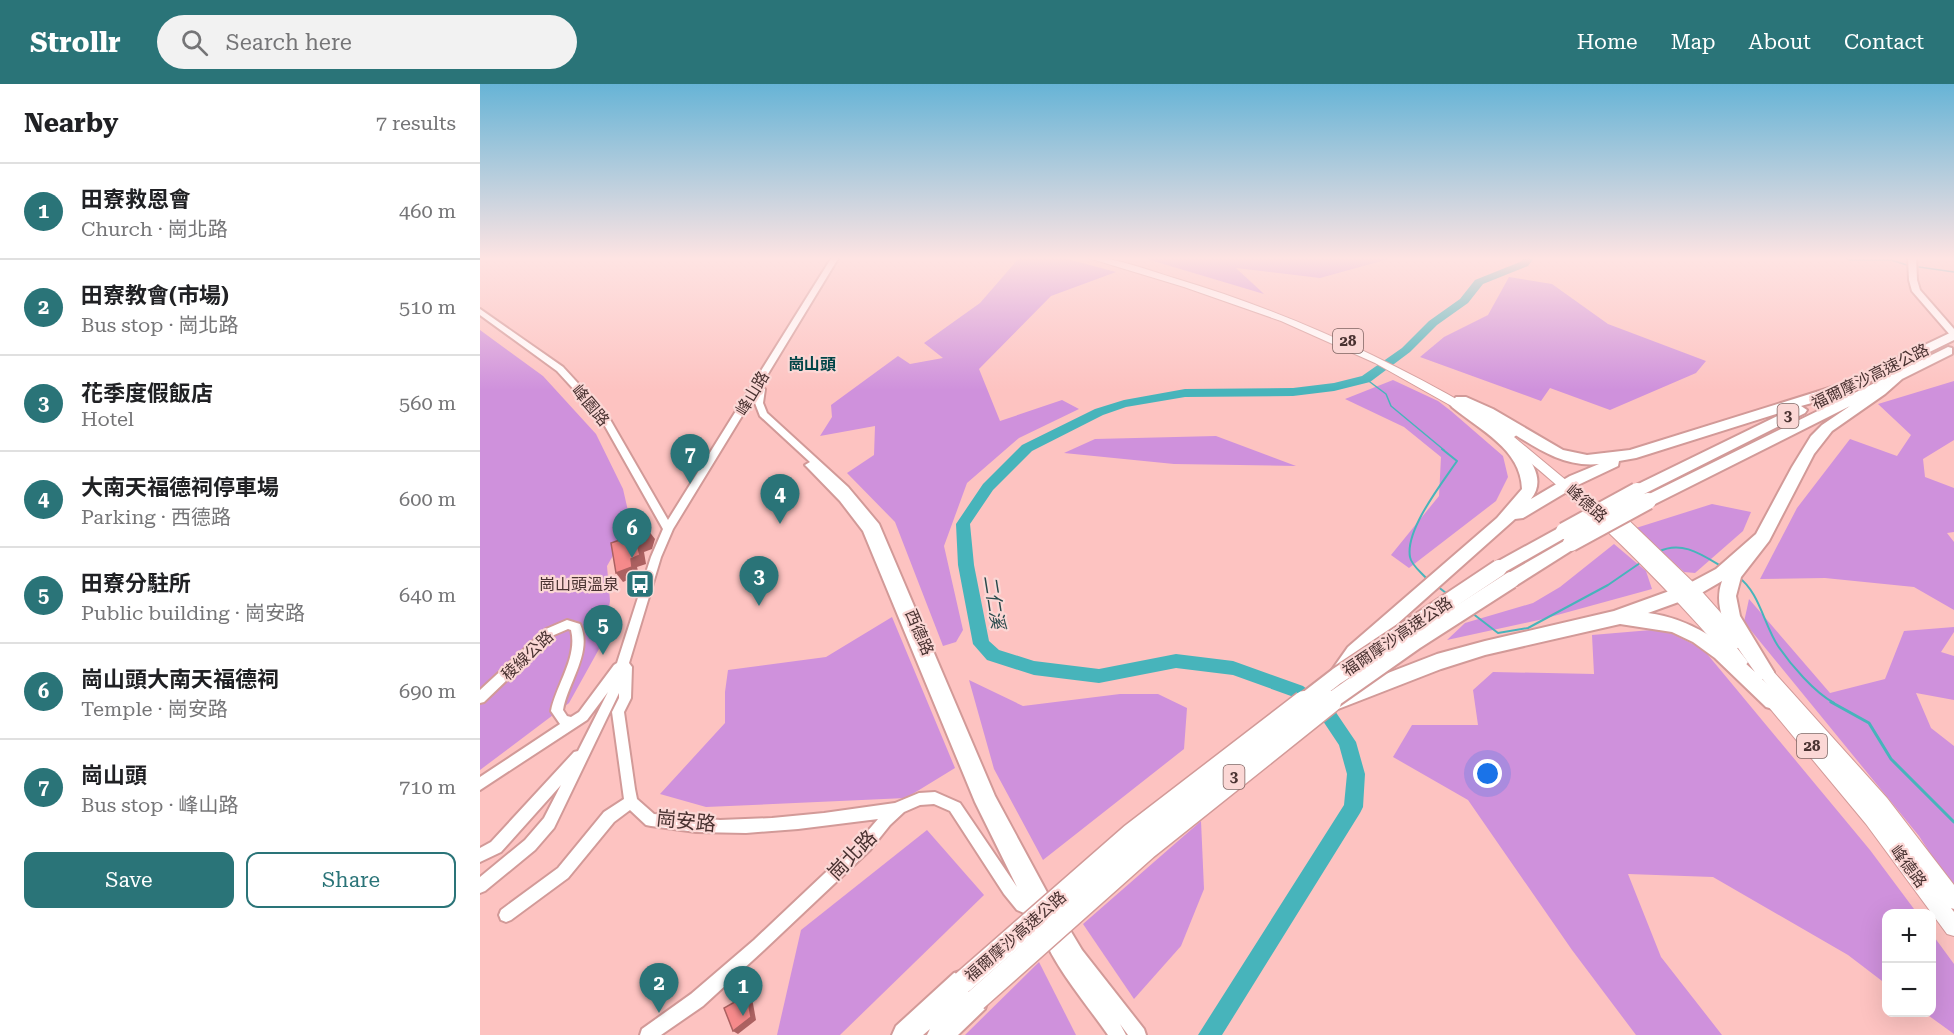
<!DOCTYPE html>
<html lang="en">
<head>
<meta charset="utf-8">
<style>
	body { margin:0; font-family:"Roboto Serif","Noto Sans TC",serif; background:#f2f2f2; color:#202124 }
	.controls { position:absolute; right:18px; bottom:18px; display:grid; overflow:hidden; border-radius:12px; box-shadow:0 6px 24px #0002 }
	.controls button { width:54px; height:54px; display:grid; place-items:center; padding:0; border:0; border-bottom:2px solid #e0e0e0; background:#fff; color:#202124; font:30px sans-serif }
	.you { position:absolute; left:1008px; top:690px; width:21px; height:21px; margin:-15px; border:4px solid #fff; border-radius:50%; background:#1a73e8; box-shadow:0 0 0 9px #1a73e833 }
	.badge { display:grid; place-items:center; width:39px; height:39px; border-radius:50%; background:#2a7478; color:#fff; font-size:20px; font-weight:700 }
	.pin { position:absolute; translate:-50% -50px; filter:drop-shadow(0 2px 3px #0008) }
	.pin::after { content:''; position:absolute; top:32px; width:21px; height:18px; background:inherit; clip-path:polygon(0 0,100% 0,50% 100%) }
	.list { margin:0; padding:0; list-style:none }
	h2 { display:flex; justify-content:space-between; align-items:center; height:78px; margin:0; padding:0 24px; font-size:26px }
	h2 small { font-size:20px; font-weight:400; color:#757577 }
	.list li { display:grid; grid-template-columns:39px 1fr auto; gap:18px; align-items:center; box-sizing:border-box; height:96px; padding:0 24px; border-top:2px solid #e0e0e0 }
	.list b { display:block; font-size:22px; white-space:nowrap }
	.list p { margin:0; font-size:20px; white-space:nowrap; color:#757577 }
	.list em { font-size:20px; font-style:normal; color:#757577 }
	.actions { display:flex; gap:12px; padding:18px 24px }
	.actions a { flex:1; padding:14px 0; border:2px solid #2a7478; border-radius:12px; text-align:center; font-size:21px; color:#2a7478 }
	.actions .main { background:#2a7478; color:#fff }
	.icon { flex:none; width:33px; height:33px; fill:none; stroke:currentColor; stroke-width:2; stroke-linecap:round; stroke-linejoin:round }
	.map { position:relative; flex:none; width:1474px; height:951px; overflow:hidden }
	header { display:flex; align-items:center; gap:36px; box-sizing:border-box; height:84px; padding:0 30px; background:#2a7478; color:#fff }
	header strong { font-size:28px }
	nav { display:flex; gap:33px; margin-inline-start:auto; font-size:21px }
	.search { width:420px; height:54px; background:#f2f2f2; display:flex; align-items:center; gap:15px; box-sizing:border-box; padding:0 21px; border-radius:33px; color:#757577; font-size:22px }
	main { display:flex }
	aside { flex:1; background:#fff }
	.map>svg:first-child { display:block }
	.green { fill:#cf91dc }
	.lines { fill:none; stroke-linecap:round; stroke-linejoin:round }
	.stream-far2 { stroke:#47b4bb; stroke-width:1.5 }
	.stream-far1 { stroke:#47b4bb; stroke-width:2 }
	.stream { stroke:#47b4bb; stroke-width:3 }
	.river { fill:#47b4bb; fill-rule:evenodd }
	.minor-casing { stroke:#d29a98; stroke-width:4 }
	.major-casing { stroke:#d29a98; stroke-width:2 }
	.highway-casing { stroke:#d29a98; stroke-width:4 }
	.minor { fill:#fff; fill-rule:evenodd }
	.major { fill:#fff; fill-rule:evenodd }
	.highway { fill:#fff; fill-rule:evenodd }
	.highway-bridge-far1-casing { stroke:#d29a98; stroke-width:20; stroke-linecap:butt }
	.highway-bridge-casing { stroke:#d29a98; stroke-width:25; stroke-linecap:butt }
	.highway-bridge-far1 { stroke:#fff; stroke-width:16 }
	.highway-bridge { stroke:#fff; stroke-width:22 }
	.shaded-wall { fill:#ac6161 }
	.building { fill:#f68a8b; stroke:#ac6161; stroke-width:1.5 }
	.labels { text-anchor:middle; stroke-width:4.5; stroke-linejoin:round; paint-order:stroke }
	.shield { fill:#fbd7d5; stroke:#7e6462; stroke-width:1.5 }
	.shield-label { font-size:15px; font-weight:bold; fill:#493231 }
	.far-quarter-label { font-size:16px; font-weight:bold; fill:#004447; stroke:#fbd7d5 }
	.street-label { font-size:16px; fill:#493231; stroke:#fbd7d5 }
	.poi-label { font-size:16px; fill:#493231; stroke:#fbd7d5; text-anchor:end }
	.water-label { font-size:18px; font-style:italic; fill:#294a4c; stroke:#fbd7d5 }
	.near-street-label { font-size:20px; fill:#493231; stroke:#fbd7d5 }
</style>
</head>
<body>
<header>
<strong>Strollr</strong>
<div class="search"><svg class="icon" aria-label="search" viewBox="0 0 24 24"><circle cx="10" cy="10" r="6"/><path d="M15 15l6 6"/></svg>Search here</div>
<nav><a>Home</a><a>Map</a><a>About</a><a>Contact</a></nav>
</header>
<main>
<aside>
<h2>Nearby<small>7 results</small></h2>
<ul class="list">
<li><span class="badge">1</span><div><b>田寮救恩會</b><p>Church · 崗北路</p></div><em>460 m</em></li>
<li><span class="badge">2</span><div><b>田寮教會(市場)</b><p>Bus stop · 崗北路</p></div><em>510 m</em></li>
<li><span class="badge">3</span><div><b>花季度假飯店</b><p>Hotel</p></div><em>560 m</em></li>
<li><span class="badge">4</span><div><b>大南天福德祠停車場</b><p>Parking · 西德路</p></div><em>600 m</em></li>
<li><span class="badge">5</span><div><b>田寮分駐所</b><p>Public building · 崗安路</p></div><em>640 m</em></li>
<li><span class="badge">6</span><div><b>崗山頭大南天福德祠</b><p>Temple · 崗安路</p></div><em>690 m</em></li>
<li><span class="badge">7</span><div><b>崗山頭</b><p>Bus stop · 峰山路</p></div><em>710 m</em></li>
</ul>
<div class="actions"><a class="main">Save</a><a>Share</a></div>
</aside>
<div class="map">
<svg width="1474" height="951" viewBox="0 0 1474 951">
	<rect width="100%" height="100%" fill="#fdc3c1"/>
	<!-- green -->
	<g class="green">
		<path d="M 540,173 L 580,173 L 636,188 L 571,212 L 499,285 L 520,337 L 582,316 L 599,325 L 539,354 L 487,399 L 464,462 L 483,546 L 476,558 L 463,562 L 415,438 L 367,389 L 394,371 L 395,342 L 340,352 L 352,333 L 351,321 L 418,272 L 430,280 L 463,274 L 444,259 L 500,219 Z"/>
		<path d="M 660,173 L 916,173 L 840,194 L 756,184 L 784,210 Z"/>
		<path d="M 1029,193 L 1072,200 L 1128,240 L 1226,277 L 1216,289 L 1130,326 L 1070,304 L 1061,317 L 940,273 L 964,253 L 1008,231 Z"/>
		<path d="M 0,246 L 63,292 L 116,350 L 143,405 L 151,440 L 127,482 L 130,517 L 124,556 L 89,619 L 0,686 Z"/>
		<path d="M 913,296 L 958,317 L 971,327 L 1023,372 L 1028,393 L 1016,417 L 929,484 L 911,471 L 959,412 L 961,373 L 924,343 L 865,315 Z"/>
		<path d="M 1474,297 L 1474,356 L 1443,375 L 1445,393 L 1474,404 L 1474,448 L 1467,449 L 1474,458 L 1474,526 L 1434,503 L 1345,494 L 1280,495 L 1317,424 L 1370,355 L 1417,372 L 1431,351 L 1398,320 Z"/>
		<path d="M 736,352 L 816,382 L 694,380 L 584,369 L 615,355 Z"/>
		<path d="M 1232,420 L 1271,428 L 1263,447 L 1215,489 L 1204,488 L 1156,444 Z"/>
		<path d="M 1134,460 L 1166,487 L 1172,505 L 1059,536 L 967,556 L 985,539 L 1053,519 L 1080,503 Z"/>
		<path d="M 1269,515 L 1350,609 L 1405,595 L 1424,547 L 1474,543 L 1474,548 L 1461,568 L 1474,572 L 1474,616 L 1436,609 L 1451,644 L 1474,662 L 1474,806 L 1439,752 L 1264,538 Z"/>
		<path d="M 412,533 L 475,684 L 426,714 L 226,723 L 180,710 L 245,639 L 245,608 L 248,586 L 346,573 Z"/>
		<path d="M 1183,545 L 1223,565 L 1390,766 L 1437,829 L 1406,830 L 1406,900 L 1368,871 L 1233,793 L 1148,790 L 1181,873 L 1242,951 L 1156,951 L 1092,866 L 988,716 L 913,673 L 932,641 L 998,641 L 993,606 L 1013,588 L 1114,590 L 1112,551 Z"/>
		<path d="M 489,596 L 543,622 L 640,610 L 678,610 L 707,624 L 704,665 L 563,776 L 514,685 Z"/>
		<path d="M 721,737 L 724,805 L 701,862 L 654,915 L 603,840 Z"/>
		<path d="M 447,746 L 504,811 L 360,951 L 297,951 L 321,846 Z"/>
		<path d="M 1452,850 L 1474,880 L 1474,950 L 1445,929 L 1452,928 Z"/>
		<path d="M 559,878 L 596,951 L 485,951 Z"/>
	</g>
	<g class="lines">
		<!-- stream-far2 -->
		<g class="stream-far2">
			<path d="M 1365,173 L 1370,176 L 1411,176 L 1427,181"/>
			<path d="M 1439,183 L 1474,188"/>
			<path d="M 886,295 L 906,310 L 911,322 L 964,366"/>
		</g>
		<!-- stream-far1 -->
		<g class="stream-far1">
			<path d="M 1178,468 C 1201,456 1221,470 1241,482"/>
			<path d="M 1258,493 C 1279,507 1284,541 1298,562 C 1311,581 1334,608 1354,619"/>
			<path d="M 947,495 C 942,489 931,481 930,473 C 925,446 962,399 977,377 L 962,365"/>
			<path d="M 957,502 L 966,509"/>
			<path d="M 992,529 L 1018,549 L 1048,544 L 1128,501 L 1160,479"/>
		</g>
		<!-- stream -->
		<path class="stream" d="M 1351,618 L 1389,639 L 1411,675 L 1474,738"/>
		<!-- river -->
		<path class="river" d="M 1045,173 L 1055,173 L 1048,182 L 1003,200 L 988,219 L 957,241 L 930,268 L 890,298 L 854,307 L 813,312 L 705,313 L 646,323 L 623,331 L 552,367 L 513,406 L 490,440 L 494,481 L 509,557 L 519,566 L 554,577 L 619,585 L 696,570 L 753,577 L 823,602 L 855,627 L 876,658 L 885,690 L 883,723 L 880,729 L 742,951 L 718,951 L 864,721 L 867,690 L 859,661 L 843,637 L 811,612 L 753,591 L 696,584 L 619,599 L 554,591 L 507,576 L 493,560 L 478,481 L 476,440 L 503,400 L 542,361 L 615,325 L 644,316 L 705,305 L 813,304 L 854,299 L 882,292 L 922,264 L 949,237 L 980,215 L 995,196 L 1040,178 Z"/>
		<!-- minor casing -->
		<g class="minor-casing">
			<g id="minor">
				<path d="M 352,173 L 359,173 L 280,303 L 285,305 L 283,319 L 287,329 L 368,403 L 399,440 L 515,712 L 576,825 L 574,830 L 569,832 L 566,831 L 567,835 L 565,840 L 560,842 L 555,840 L 551,832 L 537,826 L 524,810 L 470,727 L 454,720 L 440,721 L 424,728 L 410,741 L 390,766 L 284,866 L 223,922 L 181,951 L 160,951 L 162,945 L 211,910 L 274,856 L 380,756 L 398,735 L 318,745 L 266,749 L 216,748 L 171,742 L 166,741 L 150,726 L 134,738 L 88,794 L 31,836 L 26,838 L 21,836 L 19,831 L 21,826 L 78,784 L 124,728 L 144,715 L 132,628 L 139,614 L 139,609 L 74,744 L 55,766 L 5,807 L 0,809 L 0,793 L 45,756 L 64,734 L 81,701 L 21,768 L 0,778 L 0,764 L 11,758 L 94,668 L 98,667 L 128,608 L 107,636 L 0,706 L 0,693 L 80,640 L 71,627 C 76,601 98,573 91,546 L 88,545 L 74,551 L 4,618 L 0,619 L 0,606 L 66,545 L 87,536 L 100,540 C 113,568 88,598 83,626 L 87,632 L 91,633 L 99,628 L 134,581 L 137,579 L 171,473 L 183,445 L 121,335 L 77,287 L 0,231 L 0,225 L 83,283 L 128,332 L 188,436 ZM 276,309 L 275,319 L 280,332 L 330,378 L 325,381 L 327,383 L 360,417 L 383,447 L 495,718 L 537,803 L 480,719 L 455,708 L 439,709 L 415,719 L 344,729 L 292,734 L 240,736 L 174,730 L 157,715 L 155,705 L 144,628 L 151,614 L 152,583 L 149,579 L 181,473 L 193,445 Z"/>
				<path d="M 1428,173 L 1436,173 L 1437,196 L 1440,206 L 1474,245 L 1474,252 L 1471,252 L 1432,207 L 1429,196 Z"/>
				<path d="M 579,834 L 584,836 L 602,866 L 664,945 L 666,951 L 648,951 L 640,940 L 646,951 L 628,951 C 605,918 576,885 561,848 L 563,843 L 568,841 L 572,842 L 574,836 Z"/>
			</g>
		</g>
		<!-- major casing -->
		<g class="major-casing">
			<g id="major">
				<path d="M 605,173 C 635,173 665,185 694,194 C 798,225 897,269 992,324 L 1000,324 L 1036,347 L 1038,350 L 1034,353 L 1128,431 L 1128,426 L 1138,426 L 1217,502 L 1264,555 L 1266,559 L 1264,563 L 1257,564 L 1268,578 L 1265,582 L 1260,584 L 1255,582 C 1182,498 1105,420 1017,352 L 1015,349 L 1018,346 L 992,329 L 984,329 L 895,279 L 801,237 L 704,203 Z"/>
				<path d="M 1278,574 L 1283,576 L 1407,714 L 1474,801 L 1474,825 L 1471,824 L 1474,828 L 1474,852 L 1467,850 L 1386,740 L 1283,616 L 1280,611 L 1283,606 L 1291,605 L 1270,580 L 1273,576 Z"/>
			</g>
		</g>
		<!-- highway casing -->
		<g class="highway-casing">
			<g id="highway">
				<path d="M 1474,247 L 1474,256 L 1364,310 L 1321,322 L 1327,326 L 1325,329 L 1162,411 L 1152,411 L 1149,407 L 1152,403 L 1312,325 L 1156,374 L 1139,377 L 1138,382 L 1100,400 L 1043,434 L 1035,435 L 880,573 C 873,584 866,601 851,595 L 849,590 L 868,563 L 1017,434 L 1042,405 C 1041,365 1000,346 972,323 L 970,320 L 976,313 L 986,313 L 1013,325 L 1083,366 L 1107,371 L 1150,366 L 1365,299 ZM 996,328 C 1036,346 1071,385 1119,380 L 1090,392 L 1051,415 C 1077,383 1017,343 996,328 Z"/>
				<path d="M 1468,263 L 1472,264 L 1472,270 L 1422,295 L 1405,310 L 1352,347 L 1334,370 L 1289,457 L 1261,493 L 1256,512 L 1260,532 L 1294,588 L 1292,593 L 1282,595 L 1300,611 L 1303,617 L 1300,623 L 1293,625 L 1286,623 L 1235,574 L 1213,558 L 1192,548 L 1140,540 L 1005,571 L 961,585 L 853,627 L 846,625 L 843,619 L 846,613 L 957,570 L 1005,557 L 1134,527 L 1206,501 L 1236,485 L 1276,450 L 1312,383 L 1331,352 L 1342,341 L 1370,322 L 1173,421 L 1163,421 L 1160,417 L 1163,413 ZM 1242,497 C 1230,530 1257,562 1275,588 C 1243,558 1212,535 1168,529 L 1218,511 Z"/>
				<path d="M 1084,441 L 1090,443 L 1092,447 L 1090,451 L 1025,488 L 1019,490 L 1013,488 L 1011,484 L 1013,480 Z"/>
				<path d="M 1091,453 L 1097,455 L 1099,459 L 1097,463 L 1037,501 L 1031,502 L 1025,501 L 1023,496 L 1025,491 Z"/>
				<path d="M 483,886 L 492,889 L 495,898 L 492,905 L 496,904 L 505,907 L 508,916 L 505,925 L 478,951 L 447,951 L 450,945 L 443,951 L 412,951 L 416,942 L 474,889 Z"/>
			</g>
		</g>
		<!-- minor -->
		<use href="#minor" class="minor"/>
		<!-- major -->
		<use href="#major" class="major"/>
		<!-- highway -->
		<use href="#highway" class="highway"/>
		<!-- highway-bridge-far1 casing -->
		<g class="highway-bridge-far1-casing">
			<g id="highway-bridge-far1">
				<path d="M 1084,447 L 1157,407"/>
				<path d="M 1091,459 L 1168,417"/>
				<path d="M 822,619 L 857,592 L 1019,484"/>
				<path d="M 848,619 L 936,557 L 1031,496"/>
			</g>
		</g>
		<!-- highway-bridge casing -->
		<g class="highway-bridge-casing">
			<g id="highway-bridge">
				<path d="M 483,898 L 651,751 L 824,618"/>
				<path d="M 496,916 L 666,765 L 850,618"/>
			</g>
		</g>
		<!-- highway-bridge-far1 -->
		<use href="#highway-bridge-far1" class="highway-bridge-far1"/>
		<!-- highway-bridge -->
		<use href="#highway-bridge" class="highway-bridge"/>
	</g>
	<!-- shaded-wall -->
	<g class="shaded-wall">
		<path d="M 168,446 L 175,455 L 172,465 L 164,468 L 166,480 L 157,483 L 159,491 L 143,498 L 136,489 L 151,475 L 157,460 Z"/>
		<path d="M 267,911 L 272,914 L 276,936 L 258,950 L 253,947 Z"/>
	</g>
	<!-- building -->
	<g class="building">
		<path d="M 168,446 L 166,456 L 157,460 L 160,471 L 151,475 L 152,483 L 136,489 L 131,459 Z"/>
		<path d="M 267,911 L 271,933 L 253,947 L 244,924 Z"/>
	</g>
	<!-- sky -->
	<linearGradient id="sky" x2="0" y2="1"><stop stop-color="#67b4d6"/><stop offset="0.57" stop-color="#fee4e3"/><stop offset="1" stop-color="#fee4e3" stop-opacity="0"/></linearGradient>
	<rect width="1474" height="306" fill="url(#sky)"/>
	<!-- icons -->
	<defs>
		<g id="bus-square" transform="scale(1.5)"><rect x="-9" y="-9" width="18" height="18" rx="4" fill="#2a7478" stroke="#fbd7d5"/><path d="M-5-6H5V4H4V6H2V4H-2V6H-4V4H-5ZM-3.5-4V0h7V-4ZM-3.5 1.2v1.5H-2V1.2ZM2 1.2v1.5H3.5V1.2Z" fill="#fff"/></g>
	</defs>
	<g fill-rule="evenodd">
		<use href="#bus-square" x="160" y="500"/>
	</g>
	<g class="labels">
		<!-- shield labels -->
		<g class="shield">
			<rect x="853" y="245" width="30" height="24" rx="4.5"/>
			<rect x="1297.5" y="320" width="21" height="24" rx="4.5"/>
			<rect x="1317" y="650" width="30" height="24" rx="4.5"/>
			<rect x="743.5" y="681" width="21" height="24" rx="4.5"/>
		</g>
		<g class="shield-label">
			<text x="868" y="262">28</text>
			<text x="1308" y="337">3</text>
			<text x="1332" y="667">28</text>
			<text x="754" y="698">3</text>
		</g>
		<!-- far-quarter labels -->
		<g class="far-quarter-label">
			<text x="332" y="286">崗山頭</text>
		</g>
		<!-- street labels -->
		<g class="street-label">
			<text transform="translate(1390 292) rotate(-26)" y="6">福爾摩沙高速公路</text>
			<text transform="translate(272 309) rotate(-59)" y="6">峰山路</text>
			<text transform="translate(111 321) rotate(50)" y="6">峰園路</text>
			<text transform="translate(1107 419) rotate(41)" y="6">峰德路</text>
			<text transform="translate(440 548) rotate(67)" y="6">西德路</text>
			<text transform="translate(917 552) rotate(-34)" y="6">福爾摩沙高速公路</text>
			<text transform="translate(47 571) rotate(-43)" y="6">稜線公路</text>
			<text transform="translate(1429 782) rotate(53)" y="6">峰德路</text>
			<text transform="translate(535 852) rotate(-41)" y="6">福爾摩沙高速公路</text>
		</g>
		<!-- poi labels -->
		<g class="poi-label">
			<text x="139" y="506">崗山頭溫泉</text>
		</g>
		<!-- water labels -->
		<g class="water-label">
			<text transform="translate(514 518) rotate(81)" y="6">二仁溪</text>
		</g>
		<!-- near-street labels -->
		<g class="near-street-label">
			<text transform="translate(206 737) rotate(6)" y="7">崗安路</text>
			<text transform="translate(372 771) rotate(-46)" y="7">崗北路</text>
		</g>
	</g>
</svg>
<div class="controls">
<button>+</button>
<button>−</button>
</div>
<div class="you"></div>
<div class="pin badge" style="left:263px;top:932px">1</div>
<div class="pin badge" style="left:179px;top:929px">2</div>
<div class="pin badge" style="left:279px;top:522px">3</div>
<div class="pin badge" style="left:300px;top:440px">4</div>
<div class="pin badge" style="left:123px;top:571px">5</div>
<div class="pin badge" style="left:152px;top:474px">6</div>
<div class="pin badge" style="left:210px;top:400px">7</div>
</div>
</main>
</body>
</html>
